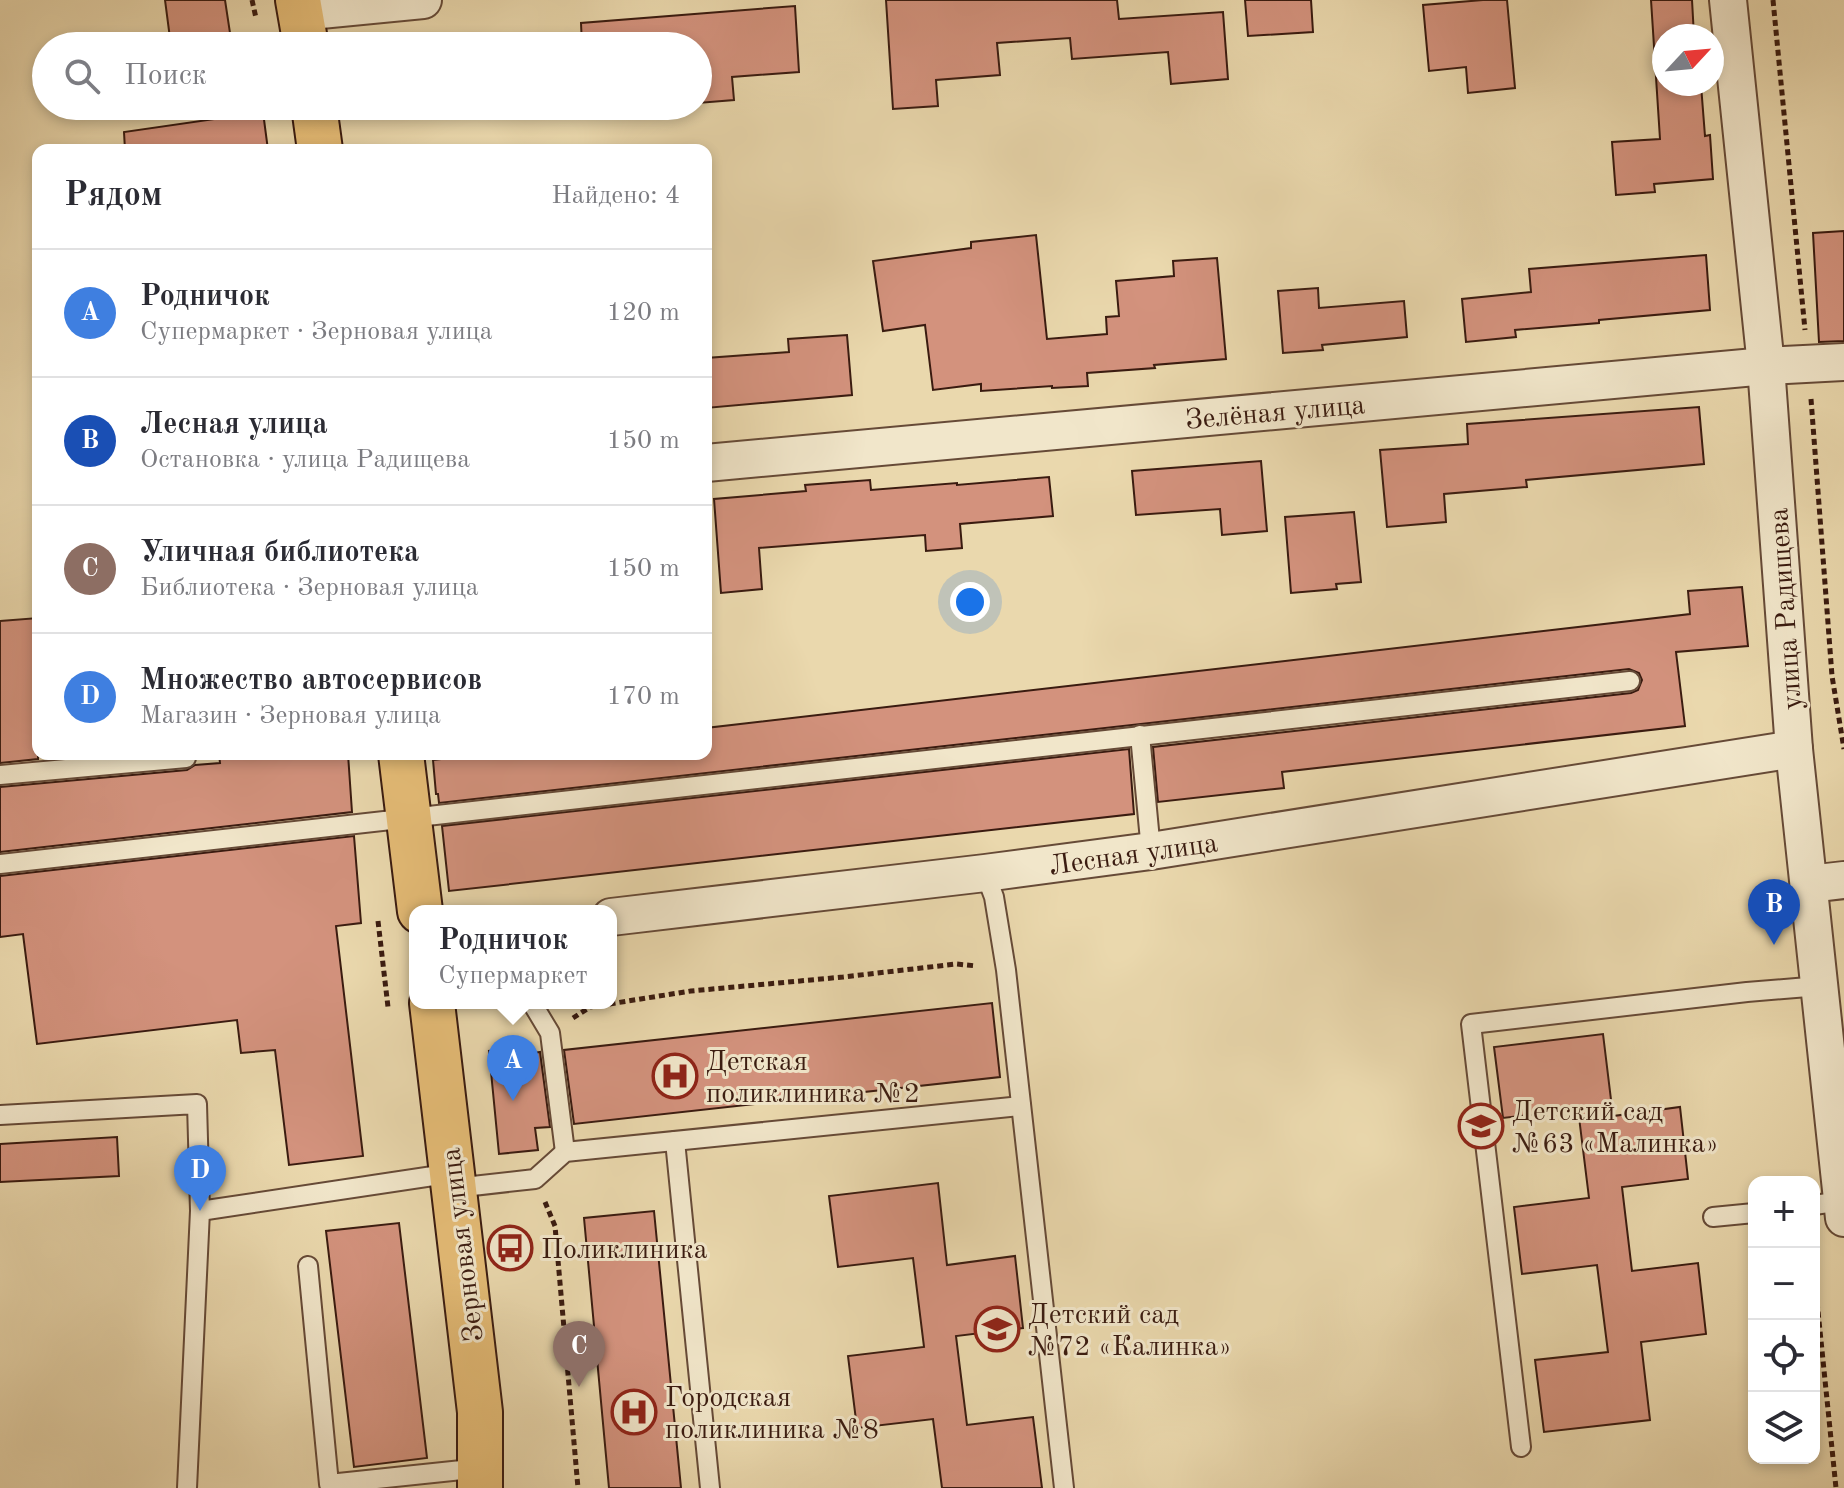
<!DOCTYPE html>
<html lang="ru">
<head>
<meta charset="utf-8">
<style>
	body { margin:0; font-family:"Old Standard TT",serif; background:#f7f7f7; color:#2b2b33 }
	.controls { position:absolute; right:24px; bottom:24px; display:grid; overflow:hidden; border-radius:16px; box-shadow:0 4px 12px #0003 }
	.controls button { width:72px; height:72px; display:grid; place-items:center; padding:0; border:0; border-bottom:2px solid #e1e1e2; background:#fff; color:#2b2b33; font:40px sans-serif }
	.compass { position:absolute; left:1652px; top:24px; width:72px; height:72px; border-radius:50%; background:#fff; box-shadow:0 4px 12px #0003; rotate:64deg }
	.you { position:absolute; left:970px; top:602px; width:28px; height:28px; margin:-20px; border:6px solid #fff; border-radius:50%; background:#1a73e8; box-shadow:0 0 0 12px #1a73e833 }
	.badge { display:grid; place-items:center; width:52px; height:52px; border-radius:50%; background:#db2777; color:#fff; font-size:26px; font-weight:700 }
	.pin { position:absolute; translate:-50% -66px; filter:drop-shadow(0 2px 4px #0008) }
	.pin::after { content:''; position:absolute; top:42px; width:28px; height:24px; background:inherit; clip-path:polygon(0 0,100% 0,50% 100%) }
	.popup { position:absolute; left:409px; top:905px; width:208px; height:104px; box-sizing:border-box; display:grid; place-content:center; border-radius:16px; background:#fff; filter:drop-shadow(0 2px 6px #0005); font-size:26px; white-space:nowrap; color:#7c7c81 }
	.popup b { font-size:30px; color:#2b2b33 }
	.popup::after { content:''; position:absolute; left:50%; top:100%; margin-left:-16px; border:16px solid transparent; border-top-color:#fff }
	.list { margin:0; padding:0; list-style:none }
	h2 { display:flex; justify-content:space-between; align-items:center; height:104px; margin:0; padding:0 32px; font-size:34px }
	h2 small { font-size:26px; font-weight:400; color:#7c7c81 }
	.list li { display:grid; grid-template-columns:52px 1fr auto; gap:24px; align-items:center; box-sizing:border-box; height:128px; padding:0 32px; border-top:2px solid #e1e1e2 }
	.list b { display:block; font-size:30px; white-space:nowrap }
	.list p { margin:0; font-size:26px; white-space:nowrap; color:#7c7c81 }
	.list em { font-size:26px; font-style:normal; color:#7c7c81 }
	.icon { flex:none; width:44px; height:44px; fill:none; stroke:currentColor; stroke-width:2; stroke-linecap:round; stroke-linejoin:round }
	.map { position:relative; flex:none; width:1844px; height:1488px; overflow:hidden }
	.search { position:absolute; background:#fff; box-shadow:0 4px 12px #0003; left:32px; top:32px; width:680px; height:88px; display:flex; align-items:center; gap:20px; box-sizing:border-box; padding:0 28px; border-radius:44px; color:#7c7c81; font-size:30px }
	.panel { position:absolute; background:#fff; box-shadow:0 4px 12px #0003; left:32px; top:144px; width:680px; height:616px; border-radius:16px }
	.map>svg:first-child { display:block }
	.building { fill:#d3927d; stroke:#3a1b10; stroke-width:2 }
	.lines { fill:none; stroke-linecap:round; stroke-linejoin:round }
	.service-casing { stroke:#664a37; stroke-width:22 }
	.minor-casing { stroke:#664a37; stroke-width:40 }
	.primary-casing { stroke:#3a1b10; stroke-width:48 }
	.path { stroke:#3a1b10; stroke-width:5; stroke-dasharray:6 4; stroke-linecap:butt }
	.service { stroke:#f1e6ca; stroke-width:18 }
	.minor { stroke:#f1e6ca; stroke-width:36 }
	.primary { stroke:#e5bc76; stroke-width:44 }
	.labels { text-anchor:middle; stroke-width:6; stroke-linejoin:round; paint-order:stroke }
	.street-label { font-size:28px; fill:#3a1b10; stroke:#f1e6ca }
	.poi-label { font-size:28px; fill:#3a1b10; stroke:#f1e6ca; text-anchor:start }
</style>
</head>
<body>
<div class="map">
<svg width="1844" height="1488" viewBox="0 0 1844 1488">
	<rect width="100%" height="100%" fill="#ead8ad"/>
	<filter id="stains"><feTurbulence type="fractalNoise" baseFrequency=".0025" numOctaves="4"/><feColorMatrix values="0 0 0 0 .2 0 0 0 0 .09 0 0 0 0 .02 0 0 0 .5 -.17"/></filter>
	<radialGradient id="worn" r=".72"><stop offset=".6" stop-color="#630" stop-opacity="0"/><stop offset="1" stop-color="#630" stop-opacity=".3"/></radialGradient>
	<!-- building -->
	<g class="building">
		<path d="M 165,0 L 225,0 L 232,46 L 171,46 Z"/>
		<path d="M 886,0 L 1117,0 L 1119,19 L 1223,12 L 1228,79 L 1171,84 L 1168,52 L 1072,59 L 1070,38 L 997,43 L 1000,75 L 936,80 L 938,106 L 893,109 Z"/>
		<path d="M 1245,0 L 1311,0 L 1313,32 L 1248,36 Z"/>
		<path d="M 1483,0 L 1507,0 L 1515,88 L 1468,93 L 1466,67 L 1429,71 L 1423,5 Z"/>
		<path d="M 1651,0 L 1692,0 L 1694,36 L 1664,36 L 1664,84 L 1701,85 L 1705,136 L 1710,135 L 1713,179 L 1654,184 L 1655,192 L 1616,195 L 1612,142 L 1660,139 Z"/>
		<path d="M 795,6 L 799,72 L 732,77 L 734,100 L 698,103 L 698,46 L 582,46 L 581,23 Z"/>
		<path d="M 263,112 L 268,150 L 125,150 L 124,132 Z"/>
		<path d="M 1844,231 L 1844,341 L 1819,342 L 1813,233 Z"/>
		<path d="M 1036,235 L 1047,339 L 1107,334 L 1106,317 L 1119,316 L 1116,281 L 1174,276 L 1173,261 L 1217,258 L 1226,359 L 1154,365 L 1155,368 L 1087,373 L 1088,386 L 1052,388 L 1052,386 L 981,391 L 981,384 L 933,390 L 925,325 L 883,331 L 873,261 L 971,248 L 971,242 Z"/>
		<path d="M 1706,255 L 1710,310 L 1599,320 L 1599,323 L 1515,330 L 1516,337 L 1466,342 L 1462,299 L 1531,292 L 1529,269 Z"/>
		<path d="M 1318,288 L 1319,308 L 1404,301 L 1407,337 L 1322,345 L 1323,350 L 1283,353 L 1278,291 Z"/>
		<path d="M 847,335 L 852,395 L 706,408 L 706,358 L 789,352 L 788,339 Z"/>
		<path d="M 1699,407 L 1704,464 L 1526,480 L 1527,487 L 1444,494 L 1446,522 L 1387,527 L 1380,450 L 1468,444 L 1467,424 Z"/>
		<path d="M 1261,461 L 1267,531 L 1222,535 L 1220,509 L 1136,515 L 1132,471 Z"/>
		<path d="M 1049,477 L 1053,516 L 960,524 L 962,548 L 926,551 L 925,535 L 759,548 L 762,589 L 721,593 L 714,499 L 806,491 L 805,485 L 870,480 L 871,490 L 957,483 L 957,485 Z"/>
		<path d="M 1354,512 L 1361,582 L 1336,584 L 1337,589 L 1291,593 L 1285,517 Z"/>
		<path d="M 1742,587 L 1748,646 L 1676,652 L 1685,726 L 1282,772 L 1284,788 L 1158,802 L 1153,747 L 1631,693 L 1638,690 L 1642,680 L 1639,673 L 1629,669 L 439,803 L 438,794 L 436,794 L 433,760 L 482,754 L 706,754 L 706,728 L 1690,614 L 1688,591 Z"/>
		<path d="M 38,618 L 38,759 L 0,763 L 0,621 Z"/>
		<path d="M 1129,749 L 1134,814 L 449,891 L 442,826 Z"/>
		<path d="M 219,754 L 348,754 L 352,812 L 0,852 L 0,787 L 187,770 L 195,765 L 220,763 Z"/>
		<path d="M 354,836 L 361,923 L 336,926 L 363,1156 L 289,1165 L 275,1050 L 241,1053 L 237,1020 L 37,1044 L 23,934 L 0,937 L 0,876 Z"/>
		<path d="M 992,1003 L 1000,1077 L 574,1124 L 564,1050 Z"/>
		<path d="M 1603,1034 L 1613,1116 L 1680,1107 L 1688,1179 L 1622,1187 L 1632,1271 L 1698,1263 L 1706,1334 L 1641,1342 L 1650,1420 L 1544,1432 L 1535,1360 L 1608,1352 L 1597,1265 L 1522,1274 L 1514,1207 L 1589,1198 L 1578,1109 L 1503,1118 L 1494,1047 Z"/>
		<path d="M 527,1047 L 528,1054 L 540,1052 L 550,1127 L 535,1128 L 538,1150 L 499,1154 L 489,1051 Z"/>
		<path d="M 117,1137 L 119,1176 L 0,1182 L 0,1144 Z"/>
		<path d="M 938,1183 L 947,1265 L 1015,1256 L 1023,1328 L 956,1336 L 967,1425 L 1033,1417 L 1042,1488 L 942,1488 L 933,1419 L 857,1428 L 848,1356 L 924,1347 L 913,1258 L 838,1267 L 829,1196 Z"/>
		<path d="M 654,1211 L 681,1488 L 609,1488 L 584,1218 Z"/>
		<path d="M 399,1223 L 427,1458 L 354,1467 L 326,1231 Z"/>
	</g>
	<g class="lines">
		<!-- service casing -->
		<g class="service-casing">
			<g id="service">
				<path d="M 1140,735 L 1151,851"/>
				<path d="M 0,775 L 186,758"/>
				<path d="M 0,864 L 1630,681"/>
				<path d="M 985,873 L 994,897 L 1006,970 L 1064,1488"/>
				<path d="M 532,1003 L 550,1033 L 565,1152"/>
				<path d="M 0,1115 L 197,1104 L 200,1211 L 187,1488"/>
				<path d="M 675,1141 L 710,1488"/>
				<path d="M 455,1188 L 535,1179 L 565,1152 L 1021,1106"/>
				<path d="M 1814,1205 L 1842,1201"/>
				<path d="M 200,1211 L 453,1173"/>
				<path d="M 1713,1217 L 1754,1213"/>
				<path d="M 308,1266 L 329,1484 L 481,1468"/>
				<path d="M 1521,1447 L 1471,1024 L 1747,992 L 1820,986"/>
			</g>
		</g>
		<!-- minor casing -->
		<g class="minor-casing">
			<g id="minor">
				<path d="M 1728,0 L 1766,366 L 1794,749 L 1844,1218"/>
				<path d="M 300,12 L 423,0"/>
				<path d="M 706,463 L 1766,366 L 1844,362"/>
				<path d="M 1809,884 L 1844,880"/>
				<path d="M 611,917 L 985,873 L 1151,851 L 1794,749"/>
			</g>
		</g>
		<!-- primary casing -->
		<g class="primary-casing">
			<g id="primary">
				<path d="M 298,0 L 306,46"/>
				<path d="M 314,106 L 320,150"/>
				<path d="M 401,754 L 420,911"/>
				<path d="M 432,1003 L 480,1412 L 480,1488"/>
			</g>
		</g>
		<!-- path -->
		<g class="path">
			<path d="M 252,0 L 256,18"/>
			<path d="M 1773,0 L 1805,330"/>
			<path d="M 1811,399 L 1832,676 L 1844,749"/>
			<path d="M 378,921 L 388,1007"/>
			<path d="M 573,1018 L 590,1007 L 691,991 L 843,977 L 956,964 L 977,966"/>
			<path d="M 545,1202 L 555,1226 L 578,1488"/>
			<path d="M 1814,1272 L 1836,1488"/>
		</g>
		<!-- service -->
		<use href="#service" class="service"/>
		<!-- minor -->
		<use href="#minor" class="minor"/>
		<!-- primary -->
		<use href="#primary" class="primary"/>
	</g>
	<!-- icons -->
	<defs>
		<g id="hospital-ring" transform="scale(2.3)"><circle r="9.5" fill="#f1e6ca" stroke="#8f2418" stroke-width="1.5"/><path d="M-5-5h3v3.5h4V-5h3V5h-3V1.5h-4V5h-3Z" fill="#8f2418"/></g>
		<g id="school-ring" transform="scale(2.3)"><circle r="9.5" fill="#f1e6ca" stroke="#8f2418" stroke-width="1.5"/><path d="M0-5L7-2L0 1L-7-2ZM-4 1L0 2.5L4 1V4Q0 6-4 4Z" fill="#8f2418"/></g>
		<g id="bus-ring" transform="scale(2.3)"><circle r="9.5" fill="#f1e6ca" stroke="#8f2418" stroke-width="1.5"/><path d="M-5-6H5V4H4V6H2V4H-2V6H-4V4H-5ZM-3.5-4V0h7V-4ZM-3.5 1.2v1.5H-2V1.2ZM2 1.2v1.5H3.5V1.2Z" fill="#8f2418"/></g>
	</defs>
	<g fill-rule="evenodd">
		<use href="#hospital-ring" x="675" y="1076"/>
		<use href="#school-ring" x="1481" y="1126"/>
		<use href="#bus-ring" x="510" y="1248"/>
		<use href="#school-ring" x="997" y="1329"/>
		<use href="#hospital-ring" x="634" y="1412"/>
	</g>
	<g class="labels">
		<!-- street labels -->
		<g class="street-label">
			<text transform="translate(1275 411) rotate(-5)" y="10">Зелёная улица</text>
			<text transform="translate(1784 609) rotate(-94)" y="10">улица Радищева</text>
			<text transform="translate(1133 853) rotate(-8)" y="10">Лесная улица</text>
			<text transform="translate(461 1245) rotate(-97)" y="10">Зерновая улица</text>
		</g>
		<!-- poi labels -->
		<g class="poi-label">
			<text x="706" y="1070">Детская<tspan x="706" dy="32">поликлиника №2</tspan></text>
			<text x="1512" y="1120">Детский сад<tspan x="1512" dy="32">№63 «Малинка»</tspan></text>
			<text x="541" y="1258">Поликлиника</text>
			<text x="1028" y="1323">Детский сад<tspan x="1028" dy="32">№72 «Калинка»</tspan></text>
			<text x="665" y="1406">Городская<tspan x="665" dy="32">поликлиника №8</tspan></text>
		</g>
	</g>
	<rect width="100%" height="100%" filter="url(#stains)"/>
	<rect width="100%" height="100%" fill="url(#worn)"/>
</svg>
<div class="controls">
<button>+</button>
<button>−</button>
<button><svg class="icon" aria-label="locate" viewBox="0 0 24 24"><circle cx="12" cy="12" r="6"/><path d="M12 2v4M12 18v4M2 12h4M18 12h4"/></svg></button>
<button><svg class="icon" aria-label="layers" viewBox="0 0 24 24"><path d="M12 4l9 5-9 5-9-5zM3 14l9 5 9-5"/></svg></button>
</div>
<svg class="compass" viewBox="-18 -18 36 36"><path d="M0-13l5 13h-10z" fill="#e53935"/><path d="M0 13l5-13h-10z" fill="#7c7c81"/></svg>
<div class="you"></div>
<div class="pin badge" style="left:513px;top:1101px;background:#3f7fe0">A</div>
<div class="popup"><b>Родничок</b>Супермаркет</div>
<div class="pin badge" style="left:1774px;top:945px;background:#1a4fb4">B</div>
<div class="pin badge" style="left:579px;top:1387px;background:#8d6e63">C</div>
<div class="pin badge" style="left:200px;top:1211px;background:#3f7fe0">D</div>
<div class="search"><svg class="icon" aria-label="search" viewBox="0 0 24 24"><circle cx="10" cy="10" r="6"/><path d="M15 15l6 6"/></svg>Поиск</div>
<section class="panel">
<h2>Рядом<small>Найдено: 4</small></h2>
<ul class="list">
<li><span class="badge" style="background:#3f7fe0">A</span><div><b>Родничок</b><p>Супермаркет · Зерновая улица</p></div><em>120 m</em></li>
<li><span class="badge" style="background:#1a4fb4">B</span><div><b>Лесная улица</b><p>Остановка · улица Радищева</p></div><em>150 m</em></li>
<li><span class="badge" style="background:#8d6e63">C</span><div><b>Уличная библиотека</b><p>Библиотека · Зерновая улица</p></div><em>150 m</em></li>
<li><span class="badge" style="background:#3f7fe0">D</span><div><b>Множество автосервисов</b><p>Магазин · Зерновая улица</p></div><em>170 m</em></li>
</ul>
</section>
</div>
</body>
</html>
